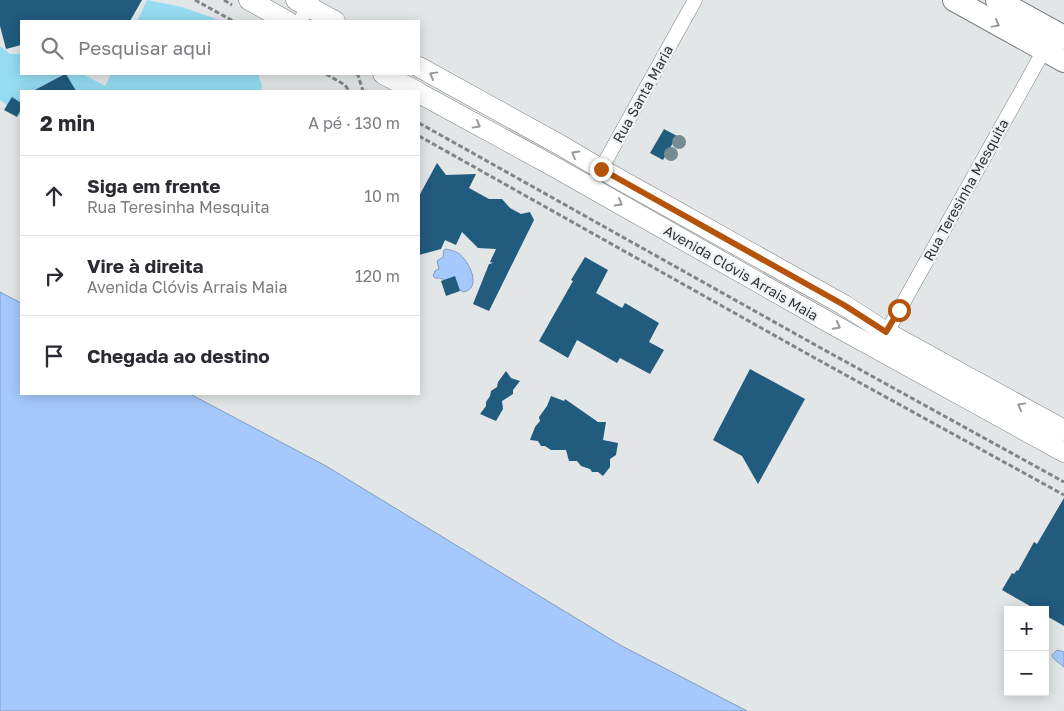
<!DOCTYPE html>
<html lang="pt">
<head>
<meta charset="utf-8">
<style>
	body { margin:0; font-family:"Golos Text",sans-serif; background:#f2f2f3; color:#2b2b33 }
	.controls { position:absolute; right:15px; bottom:15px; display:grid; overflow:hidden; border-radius:0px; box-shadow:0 2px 12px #0003 }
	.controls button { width:45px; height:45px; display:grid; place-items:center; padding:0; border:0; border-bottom:1px solid #e1e1e2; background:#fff; color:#2b2b33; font:25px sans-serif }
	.stop { position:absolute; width:15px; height:15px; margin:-11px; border:4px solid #b45309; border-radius:50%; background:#fff }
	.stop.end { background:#b45309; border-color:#fff; box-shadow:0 1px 5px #0008 }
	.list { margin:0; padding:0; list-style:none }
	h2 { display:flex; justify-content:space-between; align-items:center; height:65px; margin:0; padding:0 20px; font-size:21px }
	h2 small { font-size:16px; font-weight:400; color:#7c7c81 }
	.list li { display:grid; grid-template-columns:32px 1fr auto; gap:15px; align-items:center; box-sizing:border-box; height:80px; padding:0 20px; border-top:1px solid #e1e1e2 }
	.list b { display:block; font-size:19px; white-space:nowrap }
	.list p { margin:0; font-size:16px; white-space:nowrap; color:#7c7c81 }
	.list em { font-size:16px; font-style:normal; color:#7c7c81 }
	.icon { flex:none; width:28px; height:28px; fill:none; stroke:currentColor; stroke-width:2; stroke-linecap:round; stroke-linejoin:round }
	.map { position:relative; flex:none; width:1064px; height:711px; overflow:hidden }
	.search { position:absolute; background:#fff; box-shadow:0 2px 12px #0003; left:20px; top:20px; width:400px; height:55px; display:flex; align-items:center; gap:12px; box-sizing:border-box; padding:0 18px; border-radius:0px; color:#7c7c81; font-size:19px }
	.panel { position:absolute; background:#fff; box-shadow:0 2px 12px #0003; left:20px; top:90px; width:400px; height:305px; border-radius:0px }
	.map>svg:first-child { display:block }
	.green { fill:#95dcf2 }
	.water { fill:#a5c9fc; stroke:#829cc0 }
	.building { fill:#215b7e }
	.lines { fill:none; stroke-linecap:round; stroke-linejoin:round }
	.street-casing { stroke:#7b7f81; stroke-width:15 }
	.secondary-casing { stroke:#7b7f81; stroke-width:21 }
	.primary-casing { stroke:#7b7f81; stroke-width:24 }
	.path { stroke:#828586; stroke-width:3; stroke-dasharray:5 2.5; stroke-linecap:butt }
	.street { stroke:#fff; stroke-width:14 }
	.secondary { stroke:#fff; stroke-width:20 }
	.primary { stroke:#fff; stroke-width:22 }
	.tree { fill:#778c92 }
	.oneway { stroke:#98999a }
	.route { stroke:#b45309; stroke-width:6 }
	.labels { text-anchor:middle; stroke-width:5; stroke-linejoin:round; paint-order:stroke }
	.street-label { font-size:14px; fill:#313334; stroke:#eff3f5 }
</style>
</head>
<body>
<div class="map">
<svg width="1064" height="711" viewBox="0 0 1064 711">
	<rect width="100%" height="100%" fill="#e2e6e7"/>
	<!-- green -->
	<g class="green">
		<path d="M 147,0 L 182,7 L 222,21 L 137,21 Z"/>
		<path d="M 0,46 L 10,54 L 21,54 L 21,74 L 83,74 L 105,86 L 111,74 L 258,74 L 262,86 L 260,91 L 21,91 L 21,116 L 0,100 Z"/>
	</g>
	<!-- water -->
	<g class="water">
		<path d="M 446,249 C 450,250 455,251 458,253 C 469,260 483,289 463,292 C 453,285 448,278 435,278 L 433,276 L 435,271 L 439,269 L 437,261 L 443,257 L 444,250 Z"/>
		<path d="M 0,292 L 21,303 L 21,394 L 190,394 L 326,466 L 620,645 L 747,711 L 0,711 Z"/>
		<path d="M 1057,650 L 1064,652 L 1064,667 L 1053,658 L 1052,655 Z"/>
	</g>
	<!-- building -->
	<g class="building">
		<path d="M 0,0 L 142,0 L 130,21 L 21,21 L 21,45 L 6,49 L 0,26 Z"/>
		<path d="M 65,74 L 66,74 L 76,91 L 33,91 Z"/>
		<path d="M 12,97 L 21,103 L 21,109 L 17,117 L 4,110 Z"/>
		<path d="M 664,129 L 677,136 L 663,160 L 650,153 Z"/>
		<path d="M 437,163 L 446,175 L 476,174 L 469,188 L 489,199 L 502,199 L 510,208 L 521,214 L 530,212 L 534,220 L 489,311 L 473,304 L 489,264 L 493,263 L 490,262 L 496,249 L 478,248 L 462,232 L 456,245 L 445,240 L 441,249 L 419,255 L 419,196 Z"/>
		<path d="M 585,257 L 608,270 L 596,293 L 622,308 L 625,303 L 659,323 L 649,342 L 664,350 L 650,374 L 620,358 L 617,363 L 577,340 L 568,358 L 539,341 L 573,281 L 571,280 Z"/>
		<path d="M 455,276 L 460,291 L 446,296 L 441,281 Z"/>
		<path d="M 750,369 L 805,399 L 758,484 L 742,456 L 713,440 Z"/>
		<path d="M 506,371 L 511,378 L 520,381 L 513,390 L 513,394 L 502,401 L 503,409 L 496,421 L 480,414 L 486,406 L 486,402 L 490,396 L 491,391 L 497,387 L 498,382 Z"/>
		<path d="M 551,396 L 564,401 L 565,399 L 598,422 L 606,422 L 603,440 L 618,443 L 616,455 L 610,459 L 610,467 L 603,476 L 598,472 L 592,472 L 590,469 L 581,466 L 577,461 L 569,461 L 566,450 L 551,450 L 545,446 L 541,446 L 538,441 L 530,440 L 535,427 L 540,421 L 539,417 L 547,406 Z"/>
		<path d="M 1064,498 L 1064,626 L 1045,615 L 1045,610 L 1037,610 L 1002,590 L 1012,573 L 1014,574 L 1017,570 L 1018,571 L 1034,542 L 1037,544 Z"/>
	</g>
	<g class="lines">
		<!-- street casing -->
		<g class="street-casing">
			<g id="street">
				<path d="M 300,21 L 312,0"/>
				<path d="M 591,187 L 695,0"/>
				<path d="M 883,339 L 1048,43"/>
			</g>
		</g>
		<!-- secondary casing -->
		<g class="secondary-casing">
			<g id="secondary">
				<path d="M 249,0 L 287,21"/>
				<path d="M 296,0 L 335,21"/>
				<path d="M 419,67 L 562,146 L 601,169 L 844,305 L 886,332 L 1064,430"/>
				<path d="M 383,74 L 416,91"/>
				<path d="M 419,93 L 551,165 L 832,324 L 1064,452"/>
			</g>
		</g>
		<!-- primary casing -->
		<g class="primary-casing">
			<g id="primary">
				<path d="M 954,0 L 1064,61"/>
				<path d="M 997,0 L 1064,37"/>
			</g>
		</g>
		<!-- path -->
		<g class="path">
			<path d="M 195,0 L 233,21"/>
			<path d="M 224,0 L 232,5"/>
			<path d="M 326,74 L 345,85 L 349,91"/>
			<path d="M 356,74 L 358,75 L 363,91"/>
			<path d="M 419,123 L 819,347 L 1064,482"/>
			<path d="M 419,136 L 813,357 L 1064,495"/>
		</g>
		<!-- street -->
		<use href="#street" class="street"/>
		<!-- secondary -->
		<use href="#secondary" class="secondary"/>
		<!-- primary -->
		<use href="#primary" class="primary"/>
	</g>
	<!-- trees -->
	<g class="tree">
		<circle cx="679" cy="142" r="7"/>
		<circle cx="671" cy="154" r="7"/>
	</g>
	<!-- one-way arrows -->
	<defs><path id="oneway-chevron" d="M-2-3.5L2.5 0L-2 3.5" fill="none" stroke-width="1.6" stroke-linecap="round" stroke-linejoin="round" transform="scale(1.25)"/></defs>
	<g class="oneway">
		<use href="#oneway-chevron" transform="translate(996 24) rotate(29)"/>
		<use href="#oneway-chevron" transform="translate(433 75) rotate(-151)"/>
		<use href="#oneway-chevron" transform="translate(477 125) rotate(29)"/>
		<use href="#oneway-chevron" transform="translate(575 154) rotate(-149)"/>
		<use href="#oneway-chevron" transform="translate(619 203) rotate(30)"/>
		<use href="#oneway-chevron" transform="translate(837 326) rotate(28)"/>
		<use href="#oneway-chevron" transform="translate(1021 406) rotate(-151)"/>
	</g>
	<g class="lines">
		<!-- route -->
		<path class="route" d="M 601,169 L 844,305 L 886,332 L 899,310"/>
	</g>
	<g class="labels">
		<!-- street labels -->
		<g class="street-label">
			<text transform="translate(643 94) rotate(-61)" y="5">Rua Santa Maria</text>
			<text transform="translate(966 190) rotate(-61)" y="5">Rua Teresinha Mesquita</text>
			<text transform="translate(741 273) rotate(30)" y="5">Avenida Clóvis Arrais Maia</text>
		</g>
	</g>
</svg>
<div class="controls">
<button>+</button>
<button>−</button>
</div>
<div class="stop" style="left:899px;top:310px"></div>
<div class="stop end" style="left:601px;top:169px"></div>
<div class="search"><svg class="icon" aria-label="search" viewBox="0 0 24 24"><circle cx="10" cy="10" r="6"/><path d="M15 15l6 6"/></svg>Pesquisar aqui</div>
<section class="panel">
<h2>2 min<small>A pé · 130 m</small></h2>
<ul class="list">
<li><svg class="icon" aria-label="ahead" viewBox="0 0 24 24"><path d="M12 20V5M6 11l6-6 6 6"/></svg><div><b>Siga em frente</b><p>Rua Teresinha Mesquita</p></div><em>10 m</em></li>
<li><svg class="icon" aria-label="right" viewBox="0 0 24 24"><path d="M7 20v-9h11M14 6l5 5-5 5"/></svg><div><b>Vire à direita</b><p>Avenida Clóvis Arrais Maia</p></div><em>120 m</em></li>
<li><svg class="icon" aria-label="arrive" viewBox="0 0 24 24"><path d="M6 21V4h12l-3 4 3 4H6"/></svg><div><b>Chegada ao destino</b></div></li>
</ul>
</section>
</div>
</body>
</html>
